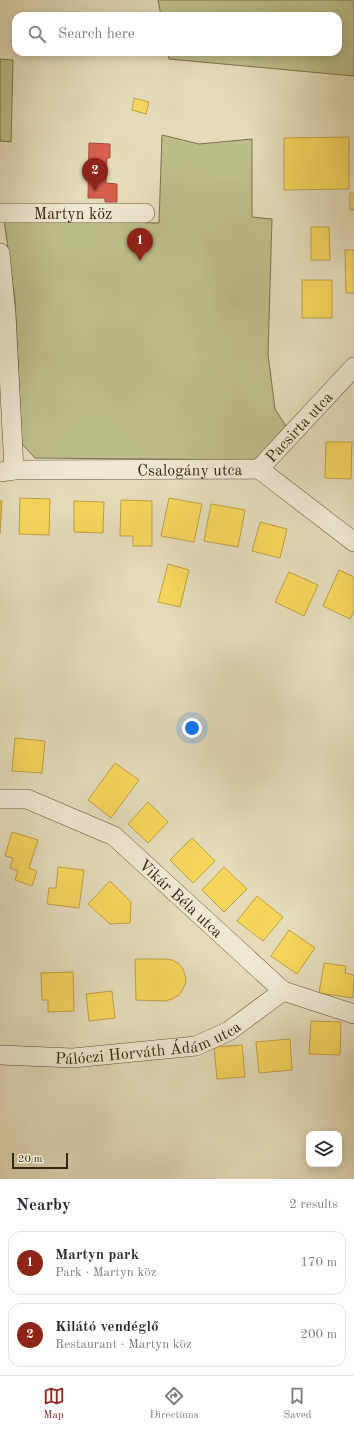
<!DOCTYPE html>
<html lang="en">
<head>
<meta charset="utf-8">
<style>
	body { margin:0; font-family:"Old Standard TT",serif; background:#f2f2f3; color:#2b2b33 }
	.controls { position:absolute; right:12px; bottom:12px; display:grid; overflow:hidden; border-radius:8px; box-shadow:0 2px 10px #0003 }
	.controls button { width:36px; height:36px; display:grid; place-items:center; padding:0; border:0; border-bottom:1px solid #e1e1e2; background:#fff; color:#2b2b33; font:20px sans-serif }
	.scale { position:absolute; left:12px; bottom:10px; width:56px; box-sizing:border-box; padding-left:4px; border:2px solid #36250d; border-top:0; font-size:11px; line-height:14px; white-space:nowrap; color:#36250d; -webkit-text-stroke:3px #ede8d2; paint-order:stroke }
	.you { position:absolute; left:192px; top:728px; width:14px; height:14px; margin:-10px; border:3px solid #fff; border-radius:50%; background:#1a73e8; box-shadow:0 0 0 6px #1a73e833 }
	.badge { display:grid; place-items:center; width:26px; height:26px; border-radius:50%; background:#8f2418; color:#fff; font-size:13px; font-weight:700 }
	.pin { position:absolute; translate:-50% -33px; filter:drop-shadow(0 1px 2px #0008) }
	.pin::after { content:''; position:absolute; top:21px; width:14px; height:12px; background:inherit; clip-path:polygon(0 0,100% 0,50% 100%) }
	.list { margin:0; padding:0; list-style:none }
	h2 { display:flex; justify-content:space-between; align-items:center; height:52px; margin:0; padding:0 16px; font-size:17px }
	h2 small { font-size:13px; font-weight:400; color:#7c7c81 }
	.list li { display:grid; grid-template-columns:26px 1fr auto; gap:12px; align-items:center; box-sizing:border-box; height:64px; margin:0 8px 8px; padding:0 8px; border:1px solid #e1e1e2; border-radius:12px }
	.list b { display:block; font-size:15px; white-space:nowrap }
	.list p { margin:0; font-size:13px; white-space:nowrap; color:#7c7c81 }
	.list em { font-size:13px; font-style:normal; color:#7c7c81 }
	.icon { flex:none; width:22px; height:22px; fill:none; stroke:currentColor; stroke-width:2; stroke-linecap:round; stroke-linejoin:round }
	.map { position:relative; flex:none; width:354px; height:1179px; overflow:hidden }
	.search { position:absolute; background:#fff; box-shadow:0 2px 10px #0003; left:12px; right:12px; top:12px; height:44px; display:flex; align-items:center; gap:10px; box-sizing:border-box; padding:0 14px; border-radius:12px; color:#7c7c81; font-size:15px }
	.sheet { height:196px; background:#fff }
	nav { display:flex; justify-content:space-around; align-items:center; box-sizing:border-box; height:56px; border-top:1px solid #e1e1e2; background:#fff; font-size:11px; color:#7c7c81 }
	nav a { display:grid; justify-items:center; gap:2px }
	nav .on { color:#8f2418 }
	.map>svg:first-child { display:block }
	.green { fill:#bcbe8a; stroke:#79724c }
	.homes { fill:#f6d55c; stroke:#bca044 }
	.shops { fill:#d6604d; stroke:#a64e3a }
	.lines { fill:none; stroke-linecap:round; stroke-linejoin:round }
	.minor-casing { stroke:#625238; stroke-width:20 }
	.minor { stroke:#ede8d2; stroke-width:19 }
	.labels { text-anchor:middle; stroke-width:4; stroke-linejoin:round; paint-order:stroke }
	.street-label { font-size:16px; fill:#36250d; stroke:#ede8d2 }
</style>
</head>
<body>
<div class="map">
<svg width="354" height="1179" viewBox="0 0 354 1179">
	<rect width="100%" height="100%" fill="#e4dbb9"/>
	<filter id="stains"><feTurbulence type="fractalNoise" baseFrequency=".005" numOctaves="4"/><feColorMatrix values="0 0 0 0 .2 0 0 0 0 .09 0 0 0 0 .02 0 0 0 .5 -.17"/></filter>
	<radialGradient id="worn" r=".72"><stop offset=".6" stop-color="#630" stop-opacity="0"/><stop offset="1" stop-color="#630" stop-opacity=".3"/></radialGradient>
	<!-- green -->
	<g class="green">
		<path d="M 158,0 L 354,0 L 354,76 L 169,59 L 168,52 L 338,52 L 338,16 L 161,16 Z"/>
		<path d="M 0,59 L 13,60 L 11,142 L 0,141 Z"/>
		<path d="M 162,135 L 199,144 L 252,139 L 252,217 L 272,219 L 268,354 L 275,409 L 289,431 L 254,460 L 35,458 L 22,444 L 15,300 L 4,219 L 159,223 Z"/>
	</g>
	<!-- homes -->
	<g class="homes">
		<path d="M 134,98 L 149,102 L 146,114 L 132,110 Z"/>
		<path d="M 349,137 L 349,189 L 284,190 L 284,138 Z"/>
		<rect x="350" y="193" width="4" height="17"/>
		<path d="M 311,227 L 329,227 L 330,260 L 311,260 Z"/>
		<path d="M 345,250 L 354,250 L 354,293 L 346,293 Z"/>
		<rect x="302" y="280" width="30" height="38"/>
		<path d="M 326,442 L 352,442 L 351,479 L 325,478 Z"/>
		<path d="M 20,498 L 50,499 L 49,535 L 19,534 Z"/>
		<path d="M 169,498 L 202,504 L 194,542 L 161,536 Z"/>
		<path d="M 121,500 L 152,501 L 152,546 L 133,546 L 133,536 L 120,536 Z"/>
		<path d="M 0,501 L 2,501 L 0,534 Z"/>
		<path d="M 74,501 L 104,502 L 103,533 L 74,532 Z"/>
		<path d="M 211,504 L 245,510 L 238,547 L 204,541 Z"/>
		<path d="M 260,522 L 287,529 L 280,558 L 252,551 Z"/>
		<path d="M 168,564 L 189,570 L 180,607 L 158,602 Z"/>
		<path d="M 339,570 L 354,577 L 354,611 L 350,619 L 323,606 Z"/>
		<path d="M 289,572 L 318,585 L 304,616 L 275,602 Z"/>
		<path d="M 15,738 L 45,741 L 42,773 L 12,771 Z"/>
		<path d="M 115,763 L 139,780 L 111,818 L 88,800 Z"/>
		<path d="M 148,802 L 168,822 L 148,843 L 128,824 Z"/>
		<path d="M 12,832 L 38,840 L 29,868 L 37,871 L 32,886 L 15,880 L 18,871 L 10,868 L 13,858 L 5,856 Z"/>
		<path d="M 192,838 L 215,861 L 193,883 L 170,860 Z"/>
		<path d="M 58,867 L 84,870 L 79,908 L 47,904 L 49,888 L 56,888 Z"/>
		<path d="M 224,867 L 247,889 L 224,912 L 202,890 Z"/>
		<path d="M 110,881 L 131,902 L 130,923 L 110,924 L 88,904 Z"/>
		<path d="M 257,896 L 283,917 L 263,941 L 237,921 Z"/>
		<path d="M 289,930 L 315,948 L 297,974 L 271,956 Z"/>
		<path d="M 135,959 L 165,959 L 172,960 L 178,963 L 183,969 L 185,975 L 186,982 L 183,989 L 179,995 L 172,999 L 165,1001 L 136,1000 Z"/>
		<path d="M 324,963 L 346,966 L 345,973 L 354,975 L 353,998 L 319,993 Z"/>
		<path d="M 73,972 L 74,1011 L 48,1012 L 48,1000 L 42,1000 L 41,973 Z"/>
		<path d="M 112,991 L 115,1018 L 89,1021 L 86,994 Z"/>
		<path d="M 311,1021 L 341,1022 L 340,1055 L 309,1054 Z"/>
		<path d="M 290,1039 L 292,1070 L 259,1073 L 256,1042 Z"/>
		<path d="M 242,1045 L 245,1077 L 217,1079 L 214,1047 Z"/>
	</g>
	<!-- shops -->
	<path class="shops" d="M 89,143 L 110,144 L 110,158 L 107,158 L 106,183 L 117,184 L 117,202 L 105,202 L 105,198 L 88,198 Z"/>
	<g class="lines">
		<!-- minor casing -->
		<g class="minor-casing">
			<g id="minor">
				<path id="s1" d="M 0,213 L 145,213"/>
				<path d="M 0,253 L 6,315 L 14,470"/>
				<path id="s2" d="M 259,469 L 354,367"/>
				<path id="s3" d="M 0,472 L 14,470 L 259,469 L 354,542"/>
				<path id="s4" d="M 0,799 L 27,799 L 114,836 L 283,991 L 354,1014"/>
				<path id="s5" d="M 0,1055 L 73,1058 L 196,1046 L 229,1031 L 283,991"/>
			</g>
		</g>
		<!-- minor -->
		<use href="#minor" class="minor"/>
	</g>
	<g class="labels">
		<!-- street labels -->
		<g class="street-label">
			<text dy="6" stroke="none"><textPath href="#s1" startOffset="73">Martyn köz</textPath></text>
			<text dy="6" stroke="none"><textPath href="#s2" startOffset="58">Pacsirta utca</textPath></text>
			<text dy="6" stroke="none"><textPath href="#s3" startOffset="190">Csalogány utca</textPath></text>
			<text dy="6" stroke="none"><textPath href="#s4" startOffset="213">Vikár Béla utca</textPath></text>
			<text dy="6" stroke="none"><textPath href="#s5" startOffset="150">Pálóczi Horváth Ádám utca</textPath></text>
		</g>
	</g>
	<rect width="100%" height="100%" filter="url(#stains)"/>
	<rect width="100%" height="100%" fill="url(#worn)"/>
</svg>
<div class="controls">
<button><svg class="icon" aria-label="layers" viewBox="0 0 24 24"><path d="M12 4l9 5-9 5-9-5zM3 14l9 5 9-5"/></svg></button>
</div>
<div class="scale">20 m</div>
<div class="you"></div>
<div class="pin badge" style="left:140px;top:261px">1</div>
<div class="pin badge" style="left:95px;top:191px">2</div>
<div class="search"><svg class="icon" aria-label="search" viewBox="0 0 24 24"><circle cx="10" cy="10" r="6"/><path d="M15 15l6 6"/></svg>Search here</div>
</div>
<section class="sheet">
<h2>Nearby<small>2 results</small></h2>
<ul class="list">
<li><span class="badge">1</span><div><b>Martyn park</b><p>Park · Martyn köz</p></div><em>170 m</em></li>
<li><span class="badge">2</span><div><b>Kilátó vendéglő</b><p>Restaurant · Martyn köz</p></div><em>200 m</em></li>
</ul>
</section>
<nav>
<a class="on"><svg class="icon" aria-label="map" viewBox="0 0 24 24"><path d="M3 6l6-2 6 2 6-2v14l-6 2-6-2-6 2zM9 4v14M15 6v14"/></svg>Map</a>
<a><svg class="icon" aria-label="directions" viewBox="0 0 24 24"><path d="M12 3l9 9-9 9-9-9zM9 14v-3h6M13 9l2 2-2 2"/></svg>Directions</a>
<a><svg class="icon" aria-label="saved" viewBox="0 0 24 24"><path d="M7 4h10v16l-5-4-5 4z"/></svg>Saved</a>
</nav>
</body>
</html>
